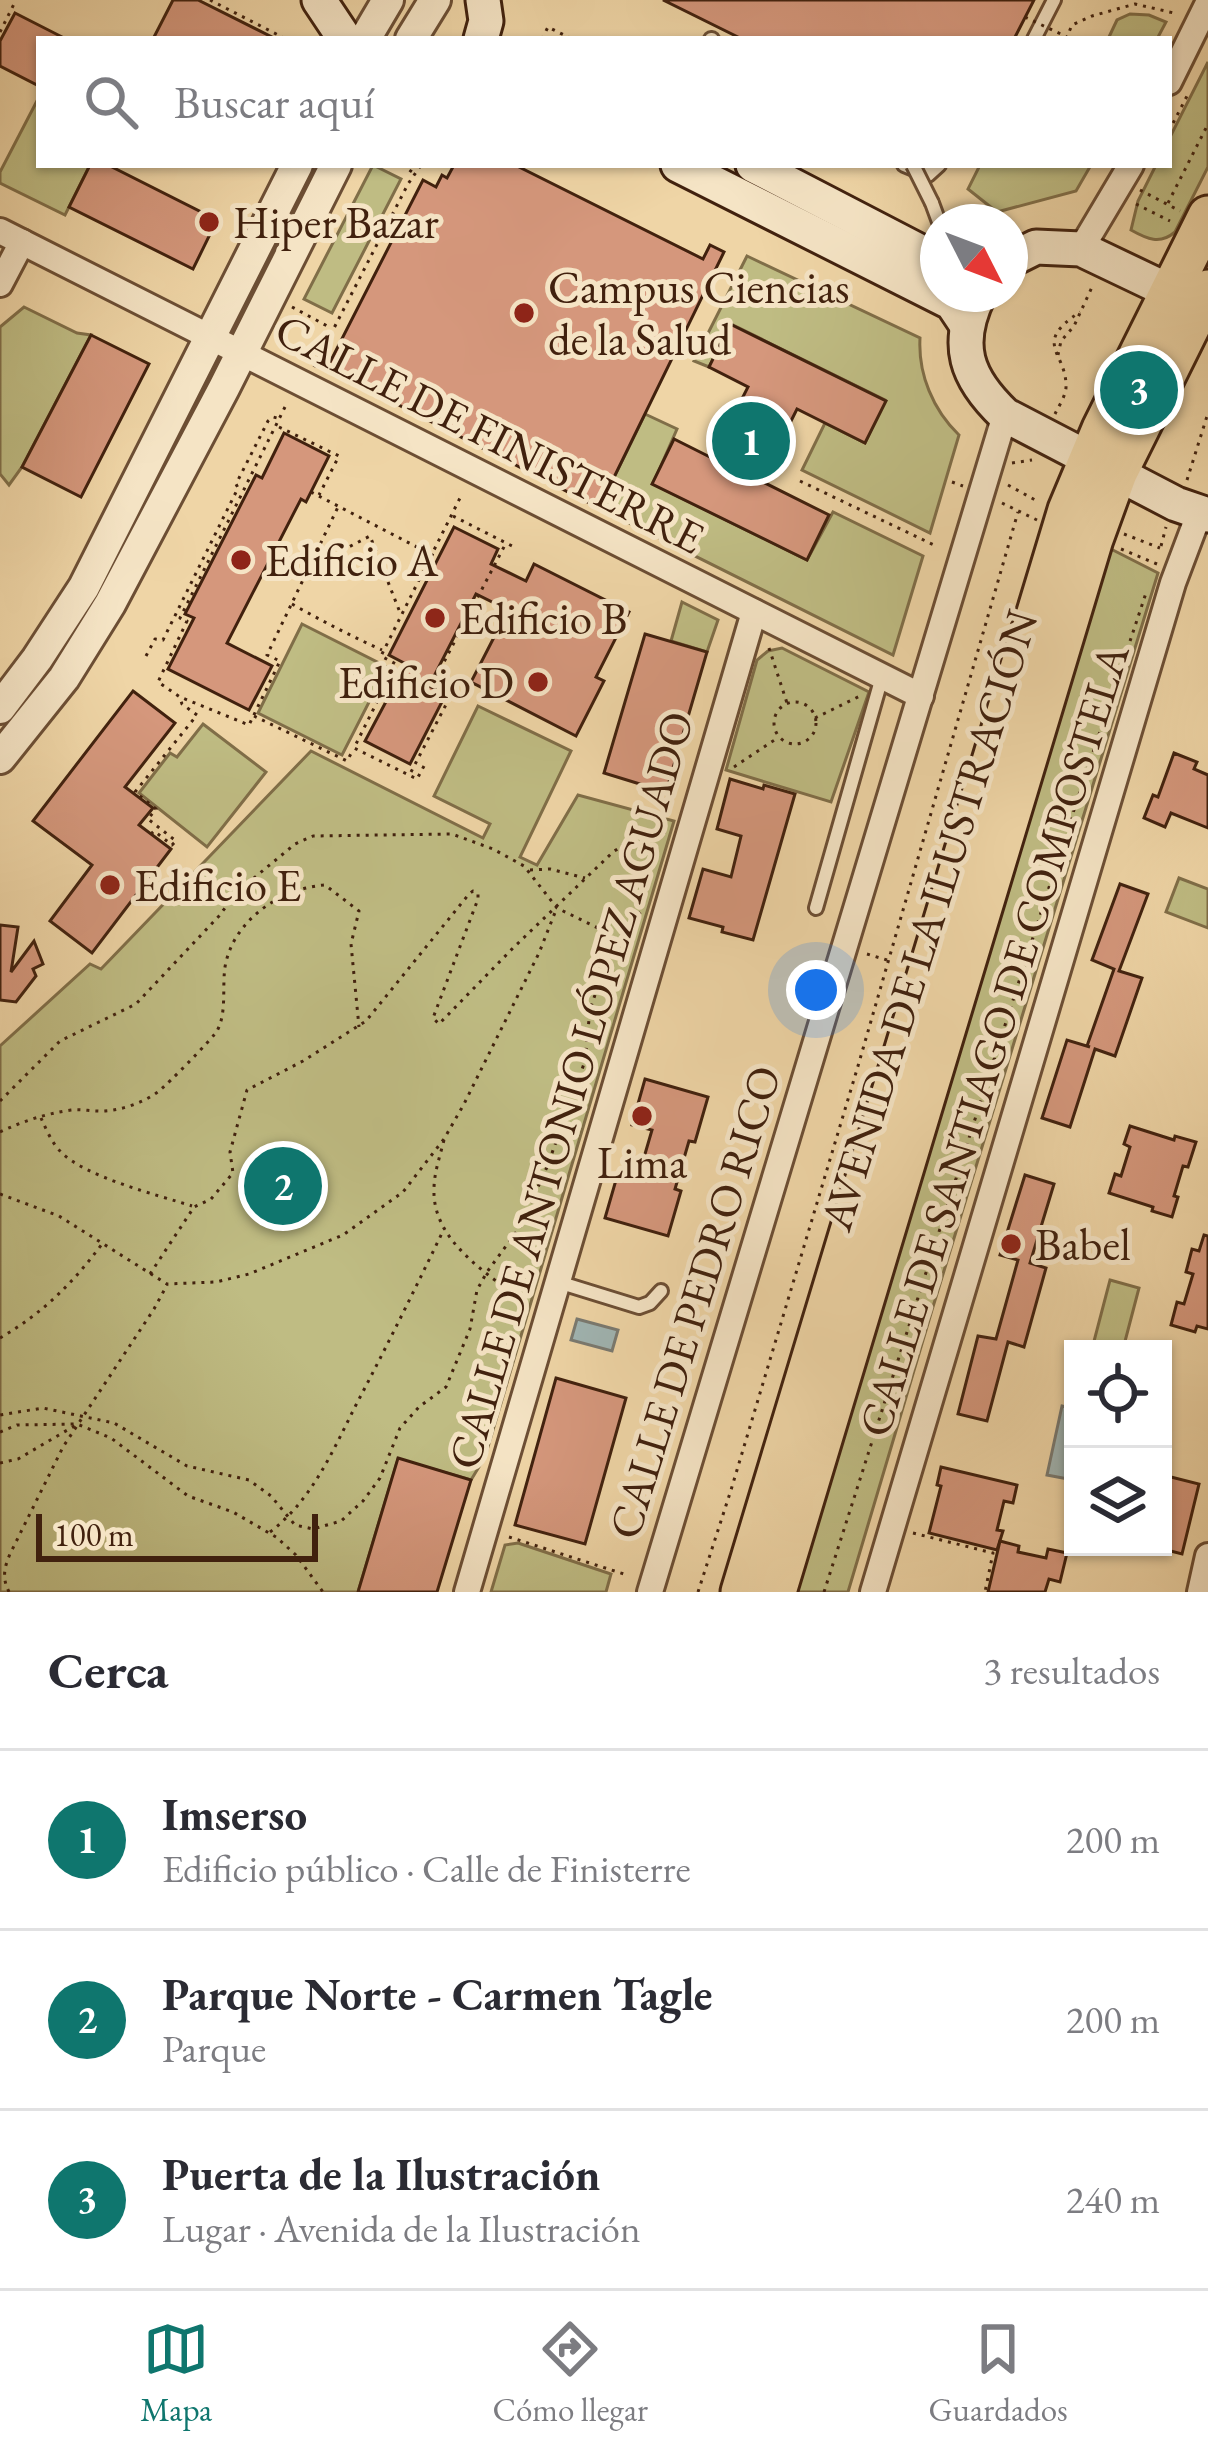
<!DOCTYPE html>
<html lang="es">
<head>
<meta charset="utf-8">
<style>
	body { margin:0; font-family:"EB Garamond",serif; background:#f7f7f7; color:#2b2b33 }
	.controls { position:absolute; right:36px; bottom:36px; display:grid; overflow:hidden; border-radius:0px; box-shadow:0 3px 9px #0004 }
	.controls button { width:108px; height:108px; display:grid; place-items:center; padding:0; border:0; border-bottom:3px solid #e1e1e2; background:#fff; color:#2b2b33; font:60px sans-serif }
	.compass { position:absolute; left:920px; top:204px; width:108px; height:108px; border-radius:50%; background:#fff; box-shadow:0 3px 9px #0004; rotate:132deg }
	.scale { position:absolute; left:36px; bottom:30px; width:282px; box-sizing:border-box; padding-left:12px; border:6px solid #41210e; border-top:0; font-size:33px; line-height:42px; white-space:nowrap; color:#41210e; -webkit-text-stroke:9px #f5e4c5; paint-order:stroke }
	.you { position:absolute; left:816px; top:990px; width:42px; height:42px; margin:-30px; border:9px solid #fff; border-radius:50%; background:#1a73e8; box-shadow:0 0 0 18px #1a73e833 }
	.badge { display:grid; place-items:center; width:78px; height:78px; border-radius:50%; background:#0f766e; color:#fff; font-size:39px; font-weight:700 }
	.pin { position:absolute; translate:-50% -50%; border:6px solid #fff; box-shadow:0 3px 12px #0006 }
	.list { margin:0; padding:0; list-style:none }
	h2 { display:flex; justify-content:space-between; align-items:center; height:156px; margin:0; padding:0 48px; font-size:51px }
	h2 small { font-size:39px; font-weight:400; color:#7c7c81 }
	.list li { display:grid; grid-template-columns:78px 1fr auto; gap:36px; align-items:center; box-sizing:border-box; height:180px; padding:0 48px; border-top:3px solid #e1e1e2 }
	.list b { display:block; font-size:45px; white-space:nowrap }
	.list p { margin:0; font-size:39px; white-space:nowrap; color:#7c7c81 }
	.list em { font-size:39px; font-style:normal; color:#7c7c81 }
	.icon { flex:none; width:66px; height:66px; fill:none; stroke:currentColor; stroke-width:2; stroke-linecap:round; stroke-linejoin:round }
	.map { position:relative; flex:none; width:1208px; height:1592px; overflow:hidden }
	.search { position:absolute; background:#fff; box-shadow:0 3px 9px #0004; left:36px; right:36px; top:36px; height:132px; display:flex; align-items:center; gap:30px; box-sizing:border-box; padding:0 42px; border-radius:0px; color:#7c7c81; font-size:45px }
	.sheet { height:696px; background:#fff }
	nav { display:flex; justify-content:space-around; align-items:center; box-sizing:border-box; height:168px; border-top:3px solid #e1e1e2; background:#fff; font-size:33px; color:#7c7c81 }
	nav a { display:grid; justify-items:center; gap:6px }
	nav .on { color:#0f766e }
	.map>svg:first-child { display:block }
	.green { fill:#bfbc83; stroke:#806e48; stroke-width:3 }
	.water { fill:#a0b5b3; stroke:#7a7a71; stroke-width:3 }
	.building { fill:#d5977c; stroke:#41210e; stroke-width:3 }
	.lines { fill:none; stroke-linecap:round; stroke-linejoin:round }
	.service-casing { stroke:#6c4e34; stroke-width:18 }
	.minor-casing { stroke:#6c4e34; stroke-width:30 }
	.tertiary-casing { stroke:#6c4e34; stroke-width:36 }
	.secondary-casing { stroke:#41210e; stroke-width:39 }
	.trunk-casing { stroke:#41210e; stroke-width:45 }
	.path { stroke:#41210e; stroke-width:3; stroke-dasharray:3 6; stroke-linecap:butt }
	.service { stroke:#f5e4c5; stroke-width:12 }
	.minor { stroke:#f5e4c5; stroke-width:24 }
	.tertiary { stroke:#f5e4c5; stroke-width:30 }
	.secondary { stroke:#f5e4c5; stroke-width:33 }
	.trunk { stroke:#efd5a6; stroke-width:39 }
	.service-bridge-casing { stroke:#6c4e34; stroke-width:18; stroke-linecap:butt }
	.path-bridge { stroke:#41210e; stroke-width:3; stroke-dasharray:3 6; stroke-linecap:butt }
	.service-bridge { stroke:#f5e4c5; stroke-width:12 }
	.poi-dot { fill:#8f2418; stroke:#f5e4c5; stroke-width:4.5 }
	.labels { text-anchor:middle; stroke-width:10; stroke-linejoin:round; paint-order:stroke }
	.poi-label { font-size:45px; fill:#41210e; stroke:#f5e4c5; text-anchor:start }
	.street-label { font-size:45px; fill:#41210e; stroke:#f5e4c5 }
</style>
</head>
<body>
<div class="map">
<svg width="1208" height="1592" viewBox="0 0 1208 1592">
	<rect width="100%" height="100%" fill="#efd5a6"/>
	<filter id="stains"><feTurbulence type="fractalNoise" baseFrequency=".00167" numOctaves="4"/><feColorMatrix values="0 0 0 0 .2 0 0 0 0 .09 0 0 0 0 .02 0 0 0 .5 -.17"/></filter>
	<radialGradient id="worn" r=".72"><stop offset=".6" stop-color="#630" stop-opacity="0"/><stop offset="1" stop-color="#630" stop-opacity=".3"/></radialGradient>
	<!-- green -->
	<g class="green">
		<path d="M 1130,14 L 1149,15 L 1166,22 L 1157,39 L 1108,39 L 1117,20 Z"/>
		<path d="M 1208,62 L 1208,167 L 1175,232 C 1160,245 1147,239 1131,230 L 1138,201 L 1156,165 L 1169,165 L 1169,139 Z"/>
		<path d="M 39,97 L 39,165 L 90,165 L 65,215 L 0,183 L 0,172 Z"/>
		<path d="M 373,165 L 401,179 L 332,313 L 304,299 Z"/>
		<path d="M 980,165 L 1091,165 L 1076,191 L 997,212 L 968,189 Z"/>
		<path d="M 747,256 L 920,338 C 918,374 933,410 959,435 L 930,533 L 802,470 L 825,423 L 865,443 L 885,400 L 731,324 L 709,367 L 694,361 Z"/>
		<path d="M 24,307 L 77,333 L 91,335 L 22,467 L 9,485 L 0,474 L 0,327 Z"/>
		<path d="M 645,414 L 677,429 L 653,484 L 807,560 L 833,512 L 923,556 L 893,655 L 599,508 Z"/>
		<path d="M 1105,546 L 1158,573 L 932,1310 L 848,1592 L 791,1592 Z"/>
		<path d="M 682,602 L 718,620 L 707,652 L 671,641 Z"/>
		<path d="M 302,624 L 387,667 L 342,755 L 258,713 Z"/>
		<path d="M 782,648 L 869,692 L 831,802 L 726,770 L 757,660 L 768,651 Z"/>
		<path d="M 478,706 L 571,751 L 520,857 L 537,865 L 578,795 L 674,821 L 485,1457 L 471,1480 L 398,1459 L 358,1592 L 0,1592 L 0,1046 L 90,964 L 101,969 L 311,751 L 483,838 L 490,824 L 434,796 Z"/>
		<path d="M 203,724 L 266,772 L 207,847 L 139,793 L 170,753 L 177,757 Z"/>
		<path d="M 1179,878 L 1208,889 L 1208,928 L 1166,912 Z"/>
		<path d="M 1110,1280 L 1139,1288 L 1123,1349 L 1093,1345 Z"/>
		<path d="M 518,1543 L 611,1574 L 606,1592 L 491,1592 L 505,1545 Z"/>
	</g>
	<!-- water -->
	<g class="water">
		<path d="M 577,1319 L 618,1330 L 612,1351 L 571,1340 Z"/>
		<path d="M 1062,1406 L 1073,1409 L 1073,1480 L 1047,1475 Z"/>
	</g>
	<!-- building -->
	<g class="building">
		<path d="M 173,0 L 198,0 L 276,39 L 153,39 Z"/>
		<path d="M 663,0 L 1034,0 L 1014,39 L 742,39 Z"/>
		<path d="M 15,13 L 66,39 L 39,39 L 39,86 L 0,66 L 0,41 Z"/>
		<path d="M 90,165 L 108,165 L 217,220 L 193,269 L 69,207 Z"/>
		<path d="M 454,165 L 515,165 L 703,259 L 710,245 L 724,252 L 599,508 L 327,368 L 423,180 L 436,187 L 442,175 L 447,178 Z"/>
		<path d="M 730,324 L 886,401 L 865,443 L 797,409 L 761,481 L 829,515 L 807,560 L 652,484 L 674,439 L 712,458 L 748,387 L 709,367 Z"/>
		<path d="M 91,335 L 149,364 L 81,497 L 22,467 Z"/>
		<path d="M 284,433 L 329,456 L 306,502 L 301,499 L 227,643 L 272,666 L 249,710 L 168,669 L 194,618 L 185,614 L 256,475 L 262,478 Z"/>
		<path d="M 454,527 L 498,549 L 491,564 L 526,581 L 534,564 L 629,612 L 596,677 L 604,681 L 576,736 L 471,682 L 508,610 L 476,594 L 429,686 L 446,694 L 410,764 L 365,741 L 406,664 L 389,655 Z"/>
		<path d="M 645,634 L 707,652 L 666,792 L 604,773 Z"/>
		<path d="M 133,691 L 175,723 L 125,787 L 153,808 L 139,825 L 171,849 L 92,953 L 50,921 L 92,865 L 33,821 Z"/>
		<path d="M 1174,753 L 1197,762 L 1194,769 L 1208,775 L 1208,828 L 1171,813 L 1165,827 L 1144,818 L 1153,795 L 1158,797 Z"/>
		<path d="M 730,779 L 763,789 L 764,785 L 795,794 L 753,940 L 722,932 L 723,927 L 689,918 L 703,869 L 731,877 L 741,836 L 717,829 Z"/>
		<path d="M 1120,884 L 1148,894 L 1119,971 L 1142,978 L 1115,1056 L 1095,1049 L 1070,1127 L 1042,1118 L 1067,1040 L 1090,1047 L 1087,1046 L 1114,969 L 1092,960 Z"/>
		<path d="M 0,925 L 18,927 L 11,972 L 34,941 L 43,964 L 33,969 L 36,976 L 16,1002 L 0,1000 Z"/>
		<path d="M 645,1079 L 708,1097 L 695,1142 L 689,1141 L 675,1189 L 681,1191 L 668,1236 L 605,1218 L 618,1173 L 638,1178 L 652,1130 L 632,1125 Z"/>
		<path d="M 1130,1126 L 1174,1140 L 1175,1136 L 1196,1142 L 1188,1167 L 1183,1166 L 1174,1196 L 1178,1197 L 1172,1217 L 1152,1211 L 1153,1207 L 1109,1193 L 1115,1174 L 1121,1176 L 1130,1147 L 1124,1144 Z"/>
		<path d="M 1025,1175 L 1054,1184 L 1030,1263 L 1046,1268 L 1024,1347 L 1008,1342 L 987,1421 L 958,1414 L 978,1336 L 996,1339 L 1018,1260 L 1000,1255 Z"/>
		<path d="M 1204,1235 L 1208,1236 L 1208,1329 L 1197,1326 L 1195,1332 L 1171,1325 L 1177,1302 L 1184,1304 L 1193,1274 L 1186,1272 L 1192,1249 L 1199,1251 Z"/>
		<path d="M 556,1378 L 626,1398 L 585,1544 L 515,1525 Z"/>
		<path d="M 398,1458 L 471,1480 L 437,1592 L 358,1592 Z"/>
		<path d="M 941,1467 L 1017,1485 L 1013,1503 L 1004,1501 L 997,1530 L 1003,1531 L 997,1550 L 929,1533 L 941,1486 L 937,1485 Z"/>
		<path d="M 1163,1475 L 1199,1484 L 1182,1554 L 1163,1549 Z"/>
		<path d="M 1000,1541 L 1019,1546 L 1018,1552 L 1046,1558 L 1048,1549 L 1067,1553 L 1060,1582 L 1049,1579 L 1045,1592 L 988,1592 Z"/>
	</g>
	<g class="lines">
		<!-- service casing -->
		<g class="service-casing">
			<g id="service">
				<path d="M 711,39 L 712,39"/>
				<path d="M 1034,39 L 1054,0"/>
				<path d="M 904,165 L 928,175 L 939,165"/>
				<path d="M 932,203 L 939,222"/>
				<path d="M 816,908 L 882,677"/>
				<path d="M 558,1282 L 639,1307 L 650,1303 L 661,1291"/>
			</g>
		</g>
		<!-- minor casing -->
		<g class="minor-casing">
			<g id="minor">
				<path d="M 1169,82 L 1208,3"/>
				<path d="M 0,231 L 921,696"/>
				<path d="M 1081,249 L 1131,165"/>
				<path d="M 0,284 L 22,242"/>
				<path d="M 467,1592 L 754,612"/>
				<path d="M 650,1592 L 1005,415"/>
				<path d="M 873,1592 L 1173,583 L 1199,514"/>
				<path d="M 1200,1592 L 1208,1556"/>
			</g>
		</g>
		<!-- tertiary casing -->
		<g class="tertiary-casing">
			<g id="tertiary">
				<path d="M 365,39 L 388,0"/>
				<path d="M 411,39 L 435,0"/>
				<path d="M 0,708 L 37,659 L 84,587 L 297,165"/>
				<path d="M 0,758 L 64,678 L 110,604 L 224,388 L 336,165"/>
			</g>
		</g>
		<!-- secondary casing -->
		<g class="secondary-casing">
			<g id="secondary">
				<path d="M 319,0 L 345,39"/>
				<path d="M 481,39 L 486,21 L 483,0"/>
				<path d="M 678,165 L 952,303 L 966,324"/>
				<path d="M 753,165 L 938,261"/>
				<path d="M 1010,260 L 1036,247 L 1081,249 L 1190,301"/>
				<path d="M 979,294 C 954,345 966,378 1005,415 L 1176,504 L 1208,515"/>
			</g>
		</g>
		<!-- trunk casing -->
		<g class="trunk-casing">
			<g id="trunk">
				<path d="M 741,1592 L 1068,510 L 1102,429 L 1208,216"/>
				<path d="M 776,1592 L 1093,539 L 1117,473 L 1208,290"/>
			</g>
		</g>
		<!-- path -->
		<g class="path">
			<path d="M 210,0 L 286,39"/>
			<path d="M 0,32 L 16,0"/>
			<path d="M 542,39 L 548,27 L 572,39"/>
			<path d="M 1066,39 L 1072,25 L 1092,16 L 1135,4 L 1174,13"/>
			<path d="M 1169,131 L 1187,96"/>
			<path d="M 402,165 L 415,174"/>
			<path d="M 1140,190 L 1180,211"/>
			<path d="M 1168,203 L 1208,124"/>
			<path d="M 1136,204 L 1170,221"/>
			<path d="M 292,307 L 331,328"/>
			<path d="M 1058,355 L 1061,341 L 1074,326 L 1093,285"/>
			<path d="M 314,367 L 408,184 L 421,165"/>
			<path d="M 285,407 L 180,618 L 187,621 L 158,682 L 180,697 L 249,725 L 280,661 L 267,655 L 338,507"/>
			<path d="M 1055,414 C 1059,406 1066,395 1066,387 C 1067,352 1031,344 1080,312"/>
			<path d="M 279,427 L 339,456 L 319,495"/>
			<path d="M 1012,463 L 1032,460"/>
			<path d="M 1187,480 L 1208,413"/>
			<path d="M 800,481 L 936,546"/>
			<path d="M 952,482 L 963,486"/>
			<path d="M 1008,485 L 1037,501"/>
			<path d="M 311,492 L 438,558"/>
			<path d="M 1002,503 L 1037,520"/>
			<path d="M 453,516 L 516,548"/>
			<path d="M 1124,534 L 1160,548"/>
			<path d="M 1161,546 L 1166,527"/>
			<path d="M 1121,549 L 1157,564"/>
			<path d="M 310,567 L 370,536 L 401,615"/>
			<path d="M 292,604 C 322,621 351,636 382,650"/>
			<path d="M 769,648 L 787,703"/>
			<path d="M 146,656 L 155,639 L 163,640 L 238,488 L 236,484 L 268,421 L 273,417 L 277,418"/>
			<circle cx="795" cy="723" r="21"/>
			<path d="M 254,716 L 347,761 L 353,750"/>
			<path d="M 815,718 L 860,696"/>
			<path d="M 424,766 L 417,779 L 354,748 L 396,664 L 381,656 L 462,494"/>
			<path d="M 734,767 L 776,739"/>
			<path d="M 411,772 L 451,695 L 432,685 L 506,543"/>
			<path d="M 151,834 L 154,831 L 172,845 L 176,841 L 148,819 L 156,809 L 135,792 L 197,715 L 182,704 L 180,698"/>
			<path d="M 530,870 L 550,869 L 585,878"/>
			<path d="M 615,942 L 644,908"/>
			<path d="M 867,954 L 887,960"/>
			<path d="M 0,1101 L 60,1041 L 136,1004 L 219,916 L 237,892 L 295,844 L 313,836 L 452,834 L 493,849 L 524,866 L 557,908 L 600,929 L 614,942 L 590,1009 L 585,1061 L 547,1167 L 520,1227 L 487,1272 L 477,1290 L 470,1329 L 446,1387 L 419,1407 L 400,1428 L 380,1478 L 363,1501 L 341,1521 L 313,1529 L 295,1525 L 271,1496 L 249,1480 L 187,1466 L 114,1423 L 43,1408 L 0,1415"/>
			<path d="M 41,1118 C 46,1129 52,1143 60,1151 C 84,1177 158,1195 192,1206"/>
			<path d="M 0,1132 C 23,1121 45,1114 71,1110 C 80,1109 89,1111 98,1111 C 117,1112 144,1103 159,1091 C 167,1085 213,1038 217,1031 C 227,1013 222,987 225,967 C 233,920 281,888 325,885 L 359,911 L 351,944 L 359,1027"/>
			<path d="M 444,1140 C 440,1156 434,1173 434,1189 C 432,1243 492,1276 529,1306"/>
			<path d="M 0,1194 L 59,1216 L 167,1284 L 216,1282 L 249,1274 L 343,1235 L 403,1192 L 444,1139 L 464,1104 L 539,953 L 556,910"/>
			<path d="M 150,1274 L 194,1207 L 211,1199 L 233,1173 L 230,1152 L 247,1090 L 303,1061 L 366,1021 L 469,894 L 473,891 L 478,894 L 478,899 L 433,1018 L 439,1024 L 513,948 L 613,852 L 643,832 L 667,832"/>
			<path d="M 0,1338 C 43,1313 73,1283 102,1244"/>
			<path d="M 0,1432 L 17,1425 L 77,1424 L 111,1438 L 188,1496 L 233,1512 L 276,1537 L 296,1555 L 323,1592"/>
			<path d="M 0,1463 L 18,1459 L 76,1425"/>
			<path d="M 270,1532 C 313,1499 333,1450 357,1403 C 387,1346 416,1287 444,1229"/>
			<path d="M 913,1533 L 993,1553 L 985,1592"/>
			<path d="M 509,1537 L 627,1575"/>
			<path d="M 9,1592 C 2,1578 4,1568 10,1554 L 63,1447 L 154,1309 L 167,1285"/>
			<path d="M 698,1592 L 731,1490 L 858,1066 L 1018,512"/>
			<path d="M 824,1592 L 1068,828 L 1146,593"/>
		</g>
		<!-- service -->
		<use href="#service" class="service"/>
		<!-- minor -->
		<use href="#minor" class="minor"/>
		<!-- tertiary -->
		<use href="#tertiary" class="tertiary"/>
		<!-- secondary -->
		<use href="#secondary" class="secondary"/>
		<!-- trunk -->
		<use href="#trunk" class="trunk"/>
		<!-- service-bridge casing -->
		<g class="service-bridge-casing">
			<path id="service-bridge" d="M 913,165 L 932,203"/>
		</g>
		<!-- path-bridge -->
		<path class="path-bridge" d="M 1025,17 L 1067,37"/>
		<!-- service-bridge -->
		<use href="#service-bridge" class="service-bridge"/>
	</g>
	<!-- markers -->
	<g class="poi-dot">
		<circle cx="209" cy="222" r="12"/>
		<circle cx="524" cy="313" r="12"/>
		<circle cx="241" cy="560" r="12"/>
		<circle cx="435" cy="618" r="12"/>
		<circle cx="538" cy="682" r="12"/>
		<circle cx="110" cy="885" r="12"/>
		<circle cx="642" cy="1116" r="12"/>
		<circle cx="1011" cy="1244" r="12"/>
	</g>
	<g class="labels">
		<!-- poi labels -->
		<g class="poi-label">
			<text x="233" y="238">Hiper Bazar</text>
			<text x="548" y="303">Campus Ciencias<tspan x="548" dy="52">de la Salud</tspan></text>
			<text x="265" y="576">Edificio A</text>
			<text x="459" y="634">Edificio B</text>
			<text x="514" y="698" text-anchor="end">Edificio D</text>
			<text x="134" y="901">Edificio E</text>
			<text x="642" y="1178" text-anchor="middle">Lima</text>
			<text x="1035" y="1260">Babel</text>
		</g>
		<!-- street labels -->
		<g class="street-label">
			<text transform="translate(490 433) rotate(27)" y="16">CALLE DE FINISTERRE</text>
			<text transform="translate(928 920) rotate(-73)" y="16">AVENIDA DE LA ILUSTRACIÓN</text>
			<text transform="translate(993 1040) rotate(-73)" y="16">CALLE DE SANTIAGO DE COMPOSTELA</text>
			<text transform="translate(570 1090) rotate(-74)" y="16">CALLE DE ANTONIO LÓPEZ AGUADO</text>
			<text transform="translate(694 1302) rotate(-73)" y="16">CALLE DE PEDRO RICO</text>
		</g>
	</g>
	<rect width="100%" height="100%" filter="url(#stains)"/>
	<rect width="100%" height="100%" fill="url(#worn)"/>
</svg>
<div class="controls">
<button><svg class="icon" aria-label="locate" viewBox="0 0 24 24"><circle cx="12" cy="12" r="6"/><path d="M12 2v4M12 18v4M2 12h4M18 12h4"/></svg></button>
<button><svg class="icon" aria-label="layers" viewBox="0 0 24 24"><path d="M12 4l9 5-9 5-9-5zM3 14l9 5 9-5"/></svg></button>
</div>
<svg class="compass" viewBox="-18 -18 36 36"><path d="M0-13l5 13h-10z" fill="#e53935"/><path d="M0 13l5-13h-10z" fill="#7c7c81"/></svg>
<div class="scale">100 m</div>
<div class="you"></div>
<div class="pin badge" style="left:751px;top:441px">1</div>
<div class="pin badge" style="left:283px;top:1186px">2</div>
<div class="pin badge" style="left:1139px;top:390px">3</div>
<div class="search"><svg class="icon" aria-label="search" viewBox="0 0 24 24"><circle cx="10" cy="10" r="6"/><path d="M15 15l6 6"/></svg>Buscar aquí</div>
</div>
<section class="sheet">
<h2>Cerca<small>3 resultados</small></h2>
<ul class="list">
<li><span class="badge">1</span><div><b>Imserso</b><p>Edificio público · Calle de Finisterre</p></div><em>200 m</em></li>
<li><span class="badge">2</span><div><b>Parque Norte - Carmen Tagle</b><p>Parque</p></div><em>200 m</em></li>
<li><span class="badge">3</span><div><b>Puerta de la Ilustración</b><p>Lugar · Avenida de la Ilustración</p></div><em>240 m</em></li>
</ul>
</section>
<nav>
<a class="on"><svg class="icon" aria-label="map" viewBox="0 0 24 24"><path d="M3 6l6-2 6 2 6-2v14l-6 2-6-2-6 2zM9 4v14M15 6v14"/></svg>Mapa</a>
<a><svg class="icon" aria-label="directions" viewBox="0 0 24 24"><path d="M12 3l9 9-9 9-9-9zM9 14v-3h6M13 9l2 2-2 2"/></svg>Cómo llegar</a>
<a><svg class="icon" aria-label="saved" viewBox="0 0 24 24"><path d="M7 4h10v16l-5-4-5 4z"/></svg>Guardados</a>
</nav>
</body>
</html>
